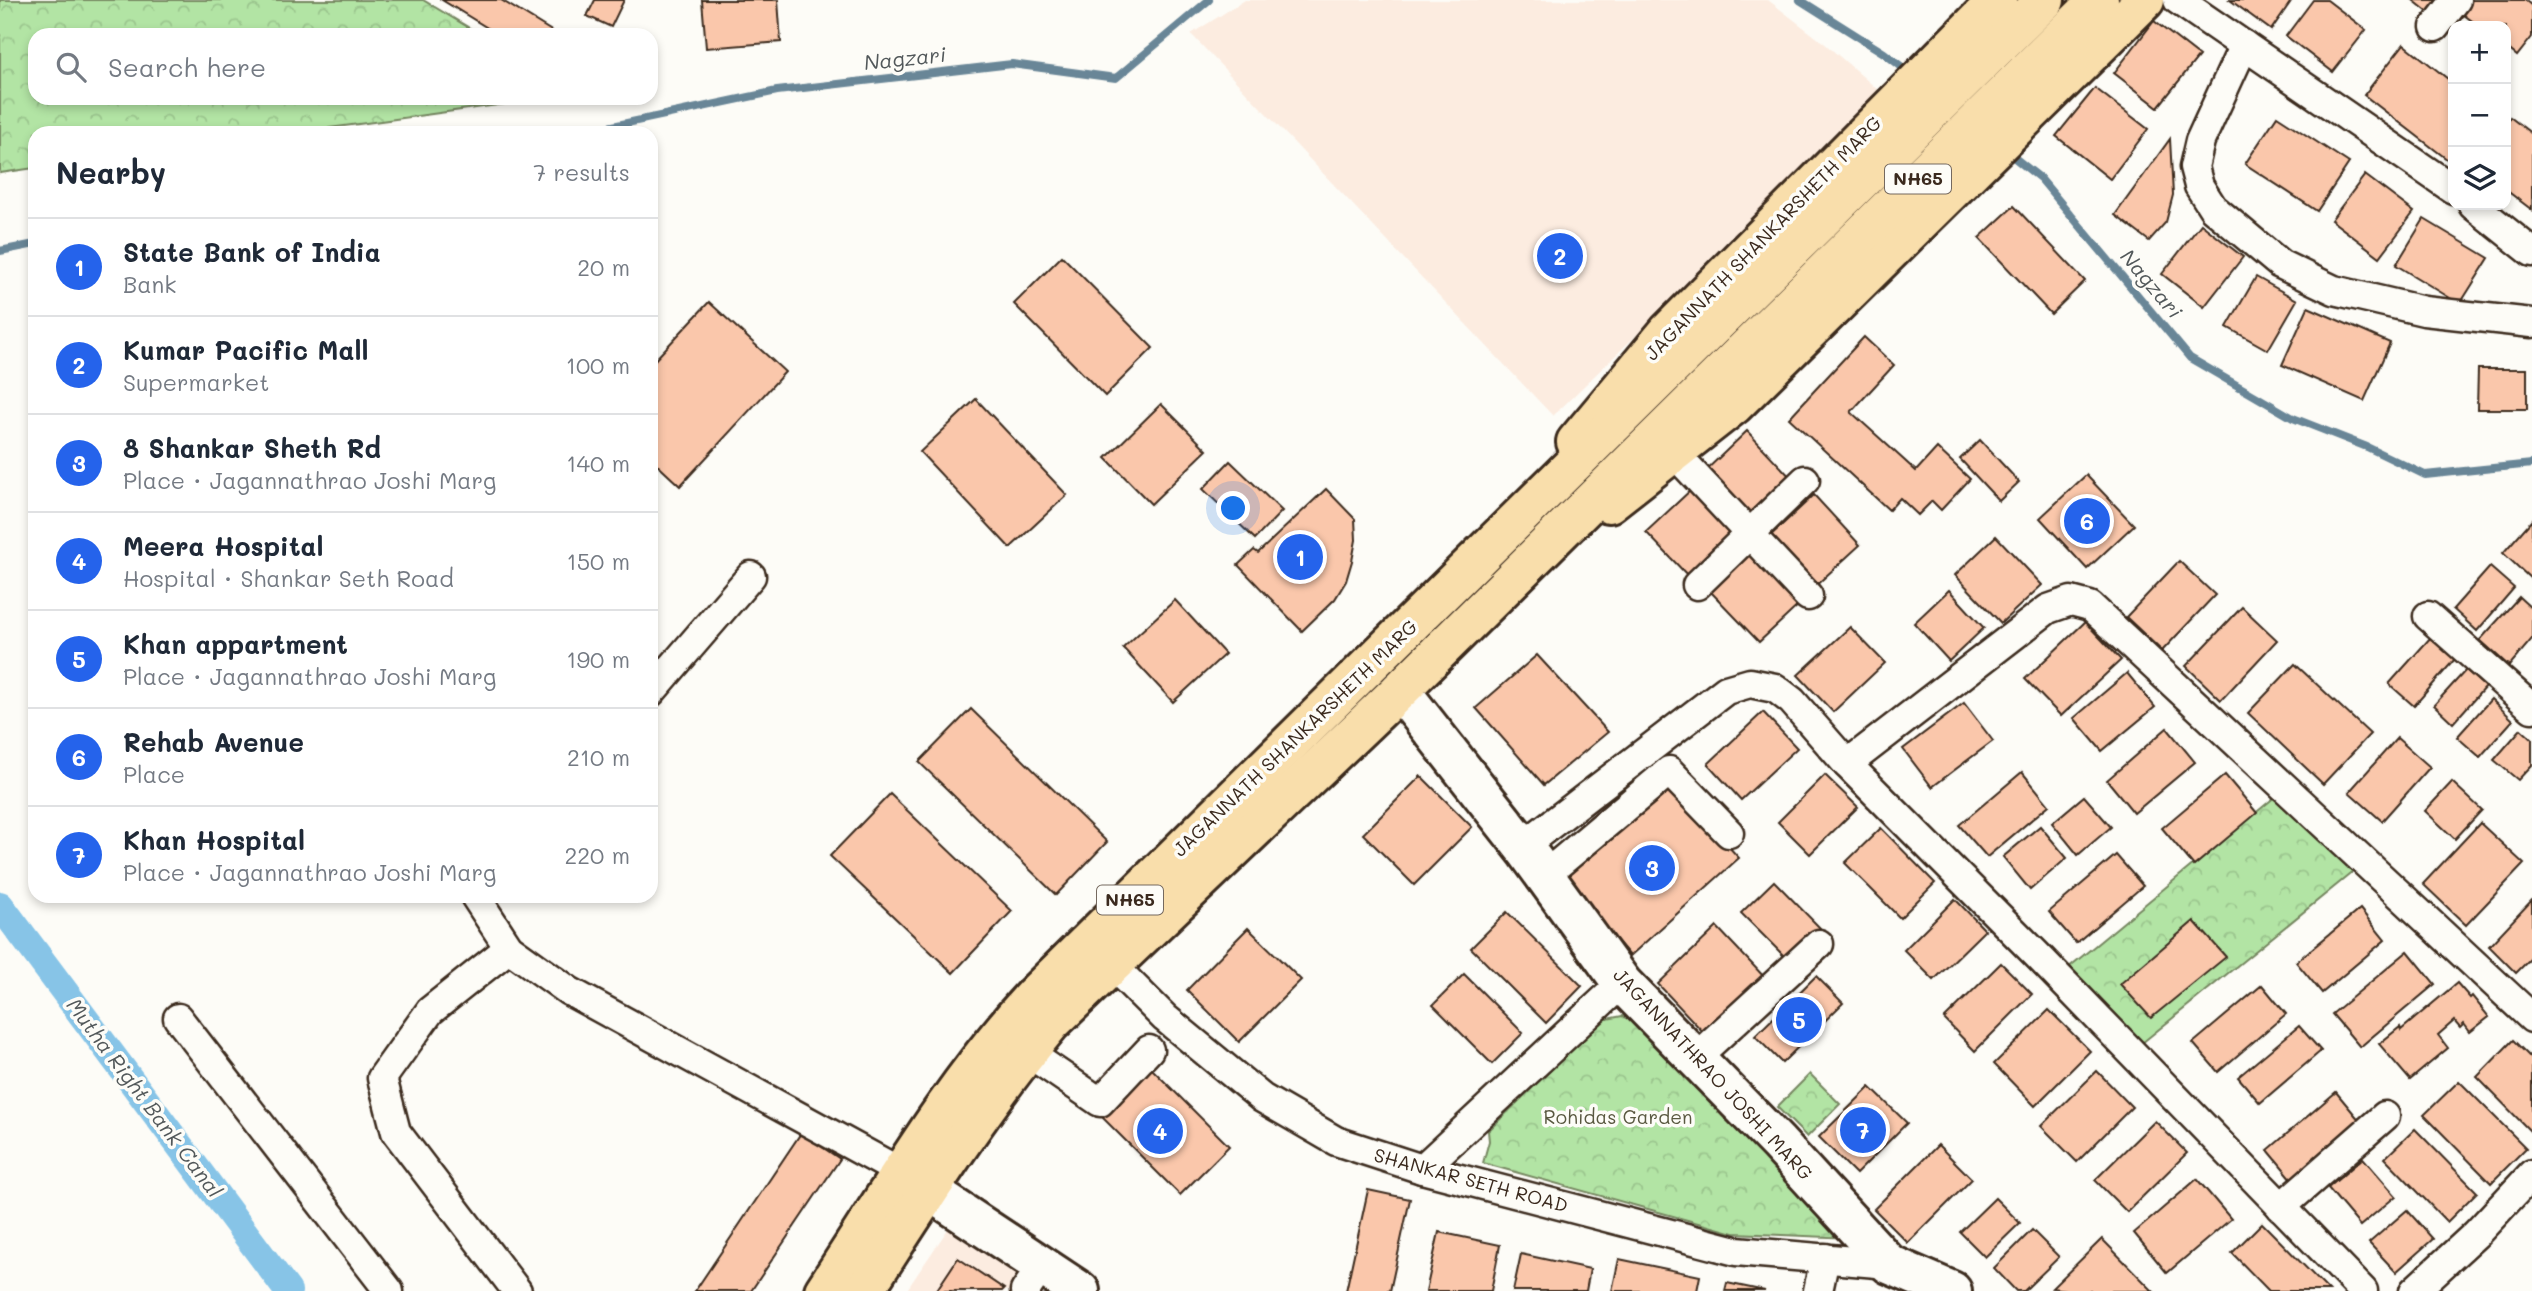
<!DOCTYPE html>
<html lang="en">
<head>
<meta charset="utf-8">
<style>
	body { margin:0; font-family:Mali,sans-serif; background:#f2f2f3; color:#1f2937 }
	.controls { position:absolute; right:21px; top:21px; display:grid; overflow:hidden; border-radius:14px; box-shadow:0 4px 10px #0003 }
	.controls button { width:63px; height:63px; display:grid; place-items:center; padding:0; border:0; border-bottom:2px solid #e0e1e3; background:#fff; color:#1f2937; font:35px sans-serif }
	.you { position:absolute; left:1234px; top:509px; width:24px; height:24px; margin:-18px; border:5px solid #fff; border-radius:50%; background:#1a73e8; box-shadow:0 0 0 10px #1a73e833 }
	.badge { display:grid; place-items:center; width:46px; height:46px; border-radius:50%; background:#2563eb; color:#fff; font-size:23px; font-weight:700 }
	.pin { position:absolute; translate:-50% -50%; border:4px solid #fff; box-shadow:0 2px 7px #0006 }
	.list { margin:0; padding:0; list-style:none }
	h2 { display:flex; justify-content:space-between; align-items:center; height:91px; margin:0; padding:0 28px; font-size:30px }
	h2 small { font-size:23px; font-weight:400; color:#747a83 }
	.list li { display:grid; grid-template-columns:46px 1fr auto; gap:21px; align-items:center; box-sizing:border-box; height:98px; padding:0 28px; border-top:2px solid #e0e1e3 }
	.list b { display:block; font-size:26px; white-space:nowrap }
	.list p { margin:0; font-size:23px; white-space:nowrap; color:#747a83 }
	.list em { font-size:23px; font-style:normal; color:#747a83 }
	.icon { flex:none; width:38px; height:38px; fill:none; stroke:currentColor; stroke-width:2; stroke-linecap:round; stroke-linejoin:round }
	.map { position:relative; flex:none; width:2532px; height:1291px; overflow:hidden }
	.search { position:absolute; background:#fff; box-shadow:0 4px 10px #0003; left:28px; top:28px; width:630px; height:77px; display:flex; align-items:center; gap:18px; box-sizing:border-box; padding:0 24px; border-radius:21px; color:#747a83; font-size:26px }
	.panel { position:absolute; background:#fff; box-shadow:0 4px 10px #0003; left:28px; top:126px; width:630px; height:777px; border-radius:21px }
	.map>svg:first-child { display:block }
	.built { fill:#fcece0 }
	.park { fill:url(#park-crowns); stroke:#768761; stroke-width:2 }
	.lines { fill:none; stroke-linecap:round; stroke-linejoin:round }
	.stream { stroke:#698697; stroke-width:8 }
	.canal { stroke:#87c4e7; stroke-width:28 }
	.building { fill:#fac7ab; stroke:#3b2a1e; stroke-width:2 }
	.street-casing { stroke:#3b2a1e; stroke-width:33 }
	.secondary-casing { stroke:#3b2a1e; stroke-width:44 }
	.primary-casing { stroke:#3b2a1e; stroke-width:44 }
	.highway-casing { stroke:#3b2a1e; stroke-width:44 }
	.street { stroke:#fdfcf7; stroke-width:28 }
	.secondary { stroke:#fdfcf7; stroke-width:38 }
	.primary { stroke:#f9deab; stroke-width:38 }
	.highway { stroke:#f9deab; stroke-width:38 }
	.labels { text-anchor:middle; stroke-width:7; stroke-linejoin:round; paint-order:stroke }
	.shield { fill:#fdfcf7; stroke:#75695f; stroke-width:2 }
	.shield-label { font-size:18px; font-weight:bold; fill:#3b2a1e }
	.street-label { font-size:19px; fill:#3b2a1e; stroke:#fdfcf7 }
	.park-label { font-size:19px; fill:#595840; stroke:#fdfcf7 }
	.water-label { font-size:21px; font-style:italic; fill:#52585a; stroke:#fdfcf7 }
</style>
</head>
<body>
<div class="map">
<svg width="2532" height="1291" viewBox="0 0 2532 1291">
	<defs>
		<pattern id="park-crowns" width="20" height="18" patternUnits="userSpaceOnUse" patternTransform="scale(1.75)"><rect width="20" height="18" fill="#b2e4a4"/><path d="M2 6a3 3 0 1 1 6 0M12 15a3 3 0 1 1 6 0" fill="none" stroke="#9ac48d"/></pattern>
	</defs>
	<rect width="100%" height="100%" fill="#fdfcf7"/>
	<filter id="ink" filterUnits="userSpaceOnUse"><feTurbulence type="fractalNoise" baseFrequency=".0143" numOctaves="2"/><feDisplacementMap in="SourceGraphic" scale="14" xChannelSelector="R" yChannelSelector="G"/><feConvolveMatrix kernelMatrix="1 2 1 2 8 2 1 2 1" color-interpolation-filters="sRGB"/></filter>
	<g filter="url(#ink)">
		<!-- built -->
		<g class="built">
			<path d="M 1245,0 L 1768,0 L 1824,43 L 1884,95 L 1553,416 L 1191,34 Z"/>
			<path d="M 948,1229 L 1042,1291 L 906,1291 Z"/>
		</g>
		<!-- park -->
		<g class="park">
			<path d="M 0,0 L 423,0 L 481,35 L 35,35 L 35,98 L 550,98 L 293,133 L 35,133 L 35,168 L 0,173 Z"/>
			<path d="M 2276,796 L 2354,871 L 2142,1043 L 2062,973 Z"/>
			<path d="M 1622,1016 L 1635,1022 L 1850,1238 L 1734,1233 L 1483,1163 L 1489,1141 L 1488,1131 L 1602,1020 Z"/>
			<path d="M 1810,1074 L 1840,1104 L 1807,1137 L 1777,1107 Z"/>
		</g>
		<g class="lines">
			<!-- stream -->
			<g class="stream">
				<path d="M 1800,0 L 1884,53 L 1911,74"/>
				<path d="M 580,133 L 777,91 L 1012,64 L 1116,78 L 1209,0"/>
				<path d="M 2006,151 L 2040,178 L 2190,358 L 2293,418 L 2367,447 L 2425,475 L 2532,464"/>
				<path d="M 0,251 L 35,244"/>
			</g>
			<!-- canal -->
			<path class="canal" d="M 0,905 L 288,1291"/>
		</g>
		<!-- building -->
		<g class="building">
			<path d="M 442,0 L 501,0 L 558,35 L 499,35 Z"/>
			<path d="M 595,0 L 624,0 L 611,27 L 587,16 Z"/>
			<path d="M 702,0 L 778,0 L 781,42 L 706,48 Z"/>
			<path d="M 2230,0 L 2292,0 L 2271,30 Z"/>
			<path d="M 2313,0 L 2327,0 L 2366,30 L 2333,72 L 2286,36 Z"/>
			<path d="M 2413,0 L 2446,0 L 2433,16 Z"/>
			<path d="M 2470,0 L 2525,0 L 2532,6 L 2532,37 L 2517,56 L 2506,47 L 2506,26 L 2479,26 L 2460,12 Z"/>
			<path d="M 2154,21 L 2199,56 L 2158,107 L 2114,73 Z"/>
			<path d="M 2404,44 L 2453,83 L 2452,163 L 2364,95 Z"/>
			<path d="M 2095,88 L 2148,129 L 2110,179 L 2056,136 Z"/>
			<path d="M 2277,116 L 2349,163 L 2317,211 L 2245,164 Z"/>
			<path d="M 2510,117 L 2532,134 L 2532,210 L 2506,190 L 2506,123 Z"/>
			<path d="M 2170,139 L 2173,195 L 2166,222 L 2149,241 L 2115,215 Z"/>
			<path d="M 2365,175 L 2414,212 L 2380,257 L 2331,220 Z"/>
			<path d="M 2014,206 L 2085,281 L 2051,314 L 1979,238 Z"/>
			<path d="M 2424,219 L 2489,258 L 2460,304 L 2396,265 Z"/>
			<path d="M 2201,224 L 2243,257 L 2204,307 L 2162,274 Z"/>
			<path d="M 1062,256 L 1153,348 L 1105,396 L 1014,304 Z"/>
			<path d="M 2256,277 L 2297,300 L 2268,350 L 2227,327 Z"/>
			<path d="M 709,302 L 785,372 L 680,486 L 651,459 L 651,364 Z"/>
			<path d="M 2308,307 L 2390,343 L 2364,401 L 2282,365 Z"/>
			<path d="M 1864,337 L 1894,365 L 1851,412 L 1916,471 L 1937,448 L 1970,479 L 1941,510 L 1932,501 L 1918,515 L 1900,498 L 1889,510 L 1789,418 Z"/>
			<path d="M 2478,369 L 2527,369 L 2527,409 L 2477,409 Z"/>
			<path d="M 976,399 L 1067,495 L 1010,548 L 920,452 Z"/>
			<path d="M 1161,404 L 1207,450 L 1151,504 L 1106,458 Z"/>
			<path d="M 1747,431 L 1794,481 L 1748,524 L 1702,474 Z"/>
			<path d="M 1980,440 L 2019,482 L 1999,501 L 1960,459 Z"/>
			<path d="M 1230,461 L 1282,511 L 1255,539 L 1203,489 Z"/>
			<path d="M 2086,475 L 2134,525 L 2087,569 L 2040,518 Z"/>
			<path d="M 1693,488 L 1737,535 L 1691,579 L 1646,532 Z"/>
			<path d="M 1326,489 L 1355,519 L 1356,540 L 1352,561 L 1346,581 L 1335,599 L 1302,631 L 1238,565 L 1254,550 L 1258,553 Z"/>
			<path d="M 1814,495 L 1860,545 L 1813,588 L 1767,539 Z"/>
			<path d="M 2532,520 L 2532,576 L 2530,578 L 2503,553 Z"/>
			<path d="M 1996,536 L 2042,585 L 2001,623 L 1955,575 Z"/>
			<path d="M 1753,550 L 1802,602 L 1759,642 L 1710,591 Z"/>
			<path d="M 2179,561 L 2215,595 L 2162,651 L 2126,617 Z"/>
			<path d="M 2490,567 L 2514,588 L 2477,631 L 2453,609 Z"/>
			<path d="M 1949,590 L 1984,628 L 1949,661 L 1914,623 Z"/>
			<path d="M 2519,597 L 2532,609 L 2532,639 L 2509,666 L 2480,640 Z"/>
			<path d="M 1175,600 L 1225,654 L 1173,702 L 1123,648 Z"/>
			<path d="M 2242,607 L 2277,640 L 2221,700 L 2186,666 Z"/>
			<path d="M 2085,622 L 2121,660 L 2061,716 L 2025,679 Z"/>
			<path d="M 1850,627 L 1885,663 L 1833,712 L 1798,675 Z"/>
			<path d="M 2431,637 L 2455,659 L 2414,706 L 2389,684 Z"/>
			<path d="M 1537,655 L 1608,732 L 1544,785 L 1476,708 Z"/>
			<path d="M 2295,664 L 2370,734 L 2323,784 L 2248,713 Z"/>
			<path d="M 2466,670 L 2485,687 L 2453,723 L 2434,705 Z"/>
			<path d="M 2127,673 L 2155,707 L 2102,751 L 2074,718 Z"/>
			<path d="M 2491,699 L 2513,720 L 2480,757 L 2457,737 Z"/>
			<path d="M 1964,703 L 1993,741 L 1932,787 L 1903,749 Z"/>
			<path d="M 971,709 L 1107,842 L 1056,895 L 919,762 Z"/>
			<path d="M 1763,712 L 1797,748 L 1741,800 L 1708,764 Z"/>
			<path d="M 2167,728 L 2195,762 L 2134,813 L 2107,780 Z"/>
			<path d="M 2521,729 L 2532,739 L 2532,765 L 2518,780 L 2494,760 Z"/>
			<path d="M 2397,738 L 2430,767 L 2382,821 L 2349,792 Z"/>
			<path d="M 2022,772 L 2049,805 L 1987,857 L 1959,825 Z"/>
			<path d="M 1825,775 L 1858,807 L 1810,854 L 1778,822 Z"/>
			<path d="M 2225,775 L 2257,813 L 2194,866 L 2162,828 Z"/>
			<path d="M 1421,776 L 1472,827 L 1414,885 L 1363,834 Z"/>
			<path d="M 2452,782 L 2482,810 L 2455,839 L 2425,811 Z"/>
			<path d="M 1672,785 L 1739,858 L 1630,956 L 1564,878 Z"/>
			<path d="M 890,794 L 1012,911 L 953,973 L 830,856 Z"/>
			<path d="M 2084,796 L 2111,827 L 2078,855 L 2052,823 Z"/>
			<path d="M 2480,823 L 2524,864 L 2466,925 L 2423,884 Z"/>
			<path d="M 2040,826 L 2067,858 L 2030,890 L 2003,857 Z"/>
			<path d="M 1881,828 L 1935,883 L 1900,918 L 1845,863 Z"/>
			<path d="M 2116,855 L 2143,886 L 2076,943 L 2049,912 Z"/>
			<path d="M 1774,881 L 1823,931 L 1791,963 L 1741,913 Z"/>
			<path d="M 1955,899 L 1985,930 L 1934,980 L 1904,950 Z"/>
			<path d="M 2532,900 L 2532,957 L 2516,973 L 2489,946 Z"/>
			<path d="M 2360,909 L 2385,940 L 2322,993 L 2296,962 Z"/>
			<path d="M 1507,912 L 1582,986 L 1546,1023 L 1471,948 Z"/>
			<path d="M 2194,921 L 2226,957 L 2151,1018 L 2120,984 Z"/>
			<path d="M 1717,927 L 1767,980 L 1707,1036 L 1658,984 Z"/>
			<path d="M 1248,928 L 1301,980 L 1239,1042 L 1187,990 Z"/>
			<path d="M 2408,951 L 2435,984 L 2360,1047 L 2332,1014 Z"/>
			<path d="M 2001,963 L 2032,994 L 1975,1051 L 1944,1019 Z"/>
			<path d="M 1464,974 L 1523,1033 L 1492,1064 L 1433,1005 Z"/>
			<path d="M 1816,976 L 1843,1003 L 1782,1063 L 1755,1036 Z"/>
			<path d="M 2457,983 L 2470,998 L 2472,996 L 2489,1017 L 2470,1032 L 2464,1024 L 2460,1028 L 2454,1021 L 2438,1035 L 2448,1048 L 2410,1080 L 2379,1044 L 2400,1027 L 2401,1030 Z"/>
			<path d="M 2262,985 L 2286,1014 L 2218,1072 L 2193,1043 Z"/>
			<path d="M 2049,1010 L 2090,1051 L 2035,1106 L 1994,1064 Z"/>
			<path d="M 2299,1026 L 2321,1051 L 2260,1103 L 2238,1077 Z"/>
			<path d="M 2513,1040 L 2532,1059 L 2532,1133 L 2477,1077 Z"/>
			<path d="M 1150,1067 L 1229,1146 L 1180,1195 L 1101,1116 Z"/>
			<path d="M 2097,1071 L 2132,1107 L 2077,1162 L 2041,1126 Z"/>
			<path d="M 2459,1081 L 2526,1148 L 2491,1183 L 2424,1115 Z"/>
			<path d="M 1870,1087 L 1907,1123 L 1856,1174 L 1819,1137 Z"/>
			<path d="M 2336,1092 L 2360,1121 L 2292,1179 L 2268,1150 Z"/>
			<path d="M 2155,1121 L 2187,1153 L 2127,1212 L 2095,1180 Z"/>
			<path d="M 2415,1129 L 2477,1192 L 2447,1222 L 2385,1158 Z"/>
			<path d="M 801,1133 L 840,1159 L 751,1291 L 695,1291 Z"/>
			<path d="M 1938,1145 L 1972,1179 L 1908,1243 L 1874,1209 Z"/>
			<path d="M 2363,1158 L 2396,1196 L 2360,1226 L 2328,1188 Z"/>
			<path d="M 2197,1179 L 2231,1219 L 2167,1273 L 2134,1233 Z"/>
			<path d="M 1368,1190 L 1410,1199 L 1390,1291 L 1346,1291 Z"/>
			<path d="M 1995,1198 L 2020,1223 L 1985,1257 L 1960,1232 Z"/>
			<path d="M 2407,1210 L 2433,1239 L 2396,1272 L 2369,1243 Z"/>
			<path d="M 2262,1223 L 2329,1291 L 2269,1291 L 2232,1253 Z"/>
			<path d="M 2032,1230 L 2059,1257 L 2024,1291 L 2016,1291 L 1994,1268 Z"/>
			<path d="M 1439,1232 L 1500,1245 L 1491,1291 L 1426,1291 Z"/>
			<path d="M 2102,1239 L 2153,1291 L 2073,1291 L 2052,1288 Z"/>
			<path d="M 1521,1254 L 1590,1269 L 1586,1291 L 1513,1291 Z"/>
			<path d="M 958,1258 L 1004,1289 L 1002,1291 L 936,1291 Z"/>
			<path d="M 1619,1259 L 1700,1276 L 1697,1291 L 1612,1291 Z"/>
			<path d="M 1727,1283 L 1765,1291 L 1725,1291 Z"/>
		</g>
		<g class="lines">
			<!-- street casing -->
			<g class="street-casing">
				<g id="street">
					<path d="M 2178,0 L 2453,189"/>
					<path d="M 2435,27 L 2456,0"/>
					<path d="M 2244,45 L 2200,141 L 2194,167 L 2199,186 L 2213,208 L 2280,264 L 2334,290 L 2424,311 L 2532,323"/>
					<path d="M 2473,205 L 2532,252"/>
					<path d="M 1673,452 L 1808,596"/>
					<path d="M 1697,585 L 1805,480"/>
					<path d="M 2428,616 L 2532,708"/>
					<path d="M 651,692 L 751,576"/>
					<path d="M 1847,764 L 2048,609 L 2071,601 L 2090,606 L 2532,1018"/>
					<path d="M 1523,846 L 1726,690 L 1750,683 L 1775,688 L 1792,701 L 1847,764 L 2040,958 L 2363,1291"/>
					<path d="M 1544,876 L 1669,771 L 1729,833"/>
					<path d="M 475,896 L 509,948 L 569,991 L 902,1173"/>
					<path d="M 509,948 L 430,1011 L 382,1078 L 396,1132 L 517,1291"/>
					<path d="M 1112,965 L 1165,1018 L 1262,1098 L 1336,1141 L 1422,1169 L 1736,1251 L 1889,1264"/>
					<path d="M 178,1018 L 389,1291"/>
					<path d="M 1027,1052 L 1100,1102 L 1149,1050"/>
					<path d="M 1695,1058 L 1819,944"/>
					<path d="M 1422,1169 L 1622,983"/>
					<path d="M 2281,1207 L 2385,1116"/>
					<path d="M 1025,1291 L 1042,1266"/>
					<path d="M 1818,1291 L 1825,1258"/>
					<path d="M 2414,1291 L 2476,1234 L 2532,1174"/>
				</g>
			</g>
			<!-- secondary casing -->
			<g class="secondary-casing">
				<g id="secondary">
					<path d="M 1400,690 L 1528,853 L 1622,983 L 1778,1143 L 1889,1264 L 1952,1291"/>
					<path d="M 902,1173 L 1080,1291"/>
				</g>
			</g>
			<!-- primary casing -->
			<g class="primary-casing">
				<g id="primary">
					<path d="M 1576,442 L 1668,332 L 1998,0"/>
					<path d="M 1609,503 L 1734,405 L 2145,0"/>
				</g>
			</g>
			<!-- highway casing -->
			<g class="highway-casing">
				<g id="highway">
					<path d="M 824,1291 C 890,1191 952,1084 1033,996 L 2045,0"/>
					<path d="M 864,1291 C 923,1200 981,1107 1051,1023 L 1400,690 L 2099,0"/>
				</g>
			</g>
			<!-- street -->
			<use href="#street" class="street"/>
			<!-- secondary -->
			<use href="#secondary" class="secondary"/>
			<!-- primary -->
			<use href="#primary" class="primary"/>
			<!-- highway -->
			<use href="#highway" class="highway"/>
		</g>
	</g>
	<g class="labels">
		<!-- shield labels -->
		<g class="shield">
			<rect x="1885" y="164.5" width="66" height="29" rx="5"/>
			<rect x="1097" y="885.5" width="66" height="29" rx="5"/>
		</g>
		<g class="shield-label">
			<text x="1918" y="185">NH65</text>
			<text x="1130" y="906">NH65</text>
		</g>
		<!-- street labels -->
		<g class="street-label">
			<text transform="translate(1763 238) rotate(-46)" y="7">JAGANNATH SHANKARSHETH MARG</text>
			<text transform="translate(1295 738) rotate(-44)" y="7">JAGANNATH SHANKARSHETH MARG</text>
			<text transform="translate(1713 1074) rotate(47)" y="7">JAGANNATHRAO JOSHI MARG</text>
			<text transform="translate(1471 1180) rotate(15)" y="7">SHANKAR SETH ROAD</text>
		</g>
		<!-- park labels -->
		<g class="park-label">
			<text x="1618" y="1124">Rohidas Garden</text>
		</g>
		<!-- water labels -->
		<g class="water-label">
			<text transform="translate(905 59) rotate(-6)" y="7">Nagzari</text>
			<text transform="translate(2151 284) rotate(50)" y="7">Nagzari</text>
			<text transform="translate(144 1098) rotate(53)" y="7">Mutha Right Bank Canal</text>
		</g>
	</g>
</svg>
<div class="controls">
<button>+</button>
<button>−</button>
<button><svg class="icon" aria-label="layers" viewBox="0 0 24 24"><path d="M12 4l9 5-9 5-9-5zM3 14l9 5 9-5"/></svg></button>
</div>
<div class="you"></div>
<div class="pin badge" style="left:1300px;top:557px">1</div>
<div class="pin badge" style="left:1560px;top:256px">2</div>
<div class="pin badge" style="left:1652px;top:868px">3</div>
<div class="pin badge" style="left:1160px;top:1131px">4</div>
<div class="pin badge" style="left:1799px;top:1020px">5</div>
<div class="pin badge" style="left:2087px;top:521px">6</div>
<div class="pin badge" style="left:1863px;top:1130px">7</div>
<div class="search"><svg class="icon" aria-label="search" viewBox="0 0 24 24"><circle cx="10" cy="10" r="6"/><path d="M15 15l6 6"/></svg>Search here</div>
<section class="panel">
<h2>Nearby<small>7 results</small></h2>
<ul class="list">
<li><span class="badge">1</span><div><b>State Bank of India</b><p>Bank</p></div><em>20 m</em></li>
<li><span class="badge">2</span><div><b>Kumar Pacific Mall</b><p>Supermarket</p></div><em>100 m</em></li>
<li><span class="badge">3</span><div><b>8 Shankar Sheth Rd</b><p>Place · Jagannathrao Joshi Marg</p></div><em>140 m</em></li>
<li><span class="badge">4</span><div><b>Meera Hospital</b><p>Hospital · Shankar Seth Road</p></div><em>150 m</em></li>
<li><span class="badge">5</span><div><b>Khan appartment</b><p>Place · Jagannathrao Joshi Marg</p></div><em>190 m</em></li>
<li><span class="badge">6</span><div><b>Rehab Avenue</b><p>Place</p></div><em>210 m</em></li>
<li><span class="badge">7</span><div><b>Khan Hospital</b><p>Place · Jagannathrao Joshi Marg</p></div><em>220 m</em></li>
</ul>
</section>
</div>
</body>
</html>
